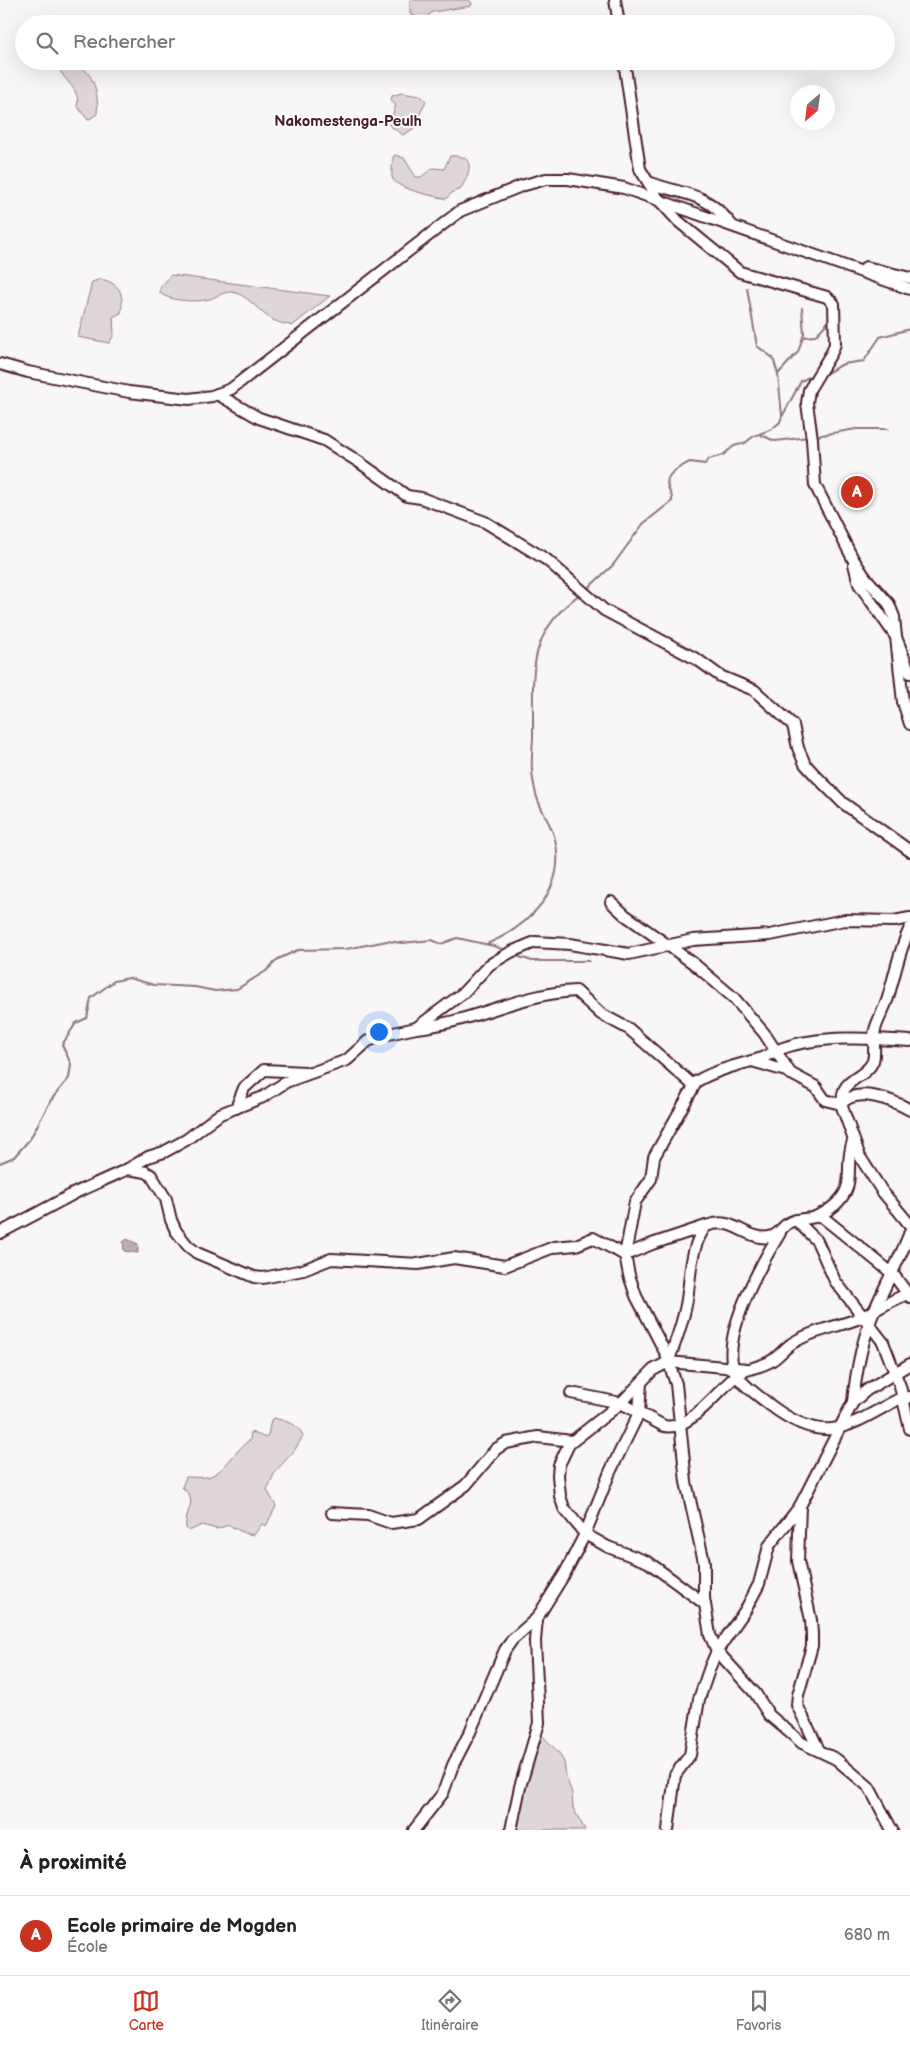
<!DOCTYPE html>
<html lang="fr">
<head>
<meta charset="utf-8">
<style>
	body { margin:0; font-family:"Balsamiq Sans",sans-serif; background:#f6f6f6; color:#222 }
	.compass { position:absolute; left:790px; top:85px; width:45px; height:45px; border-radius:50%; background:#fff; box-shadow:0 5px 20px #0002; rotate:208deg }
	.you { position:absolute; left:378px; top:1031px; width:18px; height:18px; margin:-12px; border:4px solid #fff; border-radius:50%; background:#1a73e8; box-shadow:0 0 0 8px #1a73e833 }
	.badge { display:grid; place-items:center; width:32px; height:32px; border-radius:50%; background:#c8321e; color:#fff; font-size:16px; font-weight:700 }
	.pin { position:absolute; translate:-50% -50%; border:2px solid #fff; box-shadow:0 1px 5px #0006 }
	.list { margin:0; padding:0; list-style:none }
	h2 { display:flex; justify-content:space-between; align-items:center; height:65px; margin:0; padding:0 20px; font-size:21px }
	h2 small { font-size:16px; font-weight:400; color:#767676 }
	.list li { display:grid; grid-template-columns:32px 1fr auto; gap:15px; align-items:center; box-sizing:border-box; height:80px; padding:0 20px; border-top:1px solid #e0e0e0 }
	.list b { display:block; font-size:19px; white-space:nowrap }
	.list p { margin:0; font-size:16px; white-space:nowrap; color:#767676 }
	.list em { font-size:16px; font-style:normal; color:#767676 }
	.icon { flex:none; width:28px; height:28px; fill:none; stroke:currentColor; stroke-width:2; stroke-linecap:round; stroke-linejoin:round }
	.map { position:relative; flex:none; width:910px; height:1830px; overflow:hidden }
	.search { position:absolute; background:#fff; box-shadow:0 5px 20px #0002; left:15px; right:15px; top:15px; height:55px; display:flex; align-items:center; gap:12px; box-sizing:border-box; padding:0 18px; border-radius:28px; color:#767676; font-size:19px }
	.sheet { height:145px; background:#fff }
	nav { display:flex; justify-content:space-around; align-items:center; box-sizing:border-box; height:70px; border-top:1px solid #e0e0e0; background:#fff; font-size:14px; color:#767676 }
	nav a { display:grid; justify-items:center; gap:2px }
	nav .on { color:#c8321e }
	.map>svg:first-child { display:block }
	.green { fill:#ded6d9; stroke:#947a82 }
	.water { fill:#bdadb0; stroke:#8f747b }
	.lines { fill:none; stroke-linecap:round; stroke-linejoin:round }
	.stream { stroke:#8f747b; stroke-width:2 }
	.minor-casing { stroke:#4a1f2b; stroke-width:14 }
	.minor { stroke:#fff; stroke-width:10 }
	.labels { text-anchor:middle; stroke-width:4; stroke-linejoin:round; paint-order:stroke }
	.quarter-label { font-size:15px; font-weight:bold; fill:#4a1f2b; stroke:#fff }
</style>
</head>
<body>
<div class="map">
<svg width="910" height="1830" viewBox="0 0 910 1830">
	<rect width="100%" height="100%" fill="#f8f6f7"/>
	<filter id="ink" filterUnits="userSpaceOnUse"><feTurbulence type="fractalNoise" baseFrequency=".02" numOctaves="2"/><feDisplacementMap in="SourceGraphic" scale="10" xChannelSelector="R" yChannelSelector="G"/><feConvolveMatrix kernelMatrix="1 2 1 2 8 2 1 2 1" color-interpolation-filters="sRGB"/></filter>
	<g filter="url(#ink)">
		<!-- green -->
		<g class="green">
			<path d="M 410,0 L 469,0 L 472,3 L 471,6 L 432,12 L 424,21 L 410,14 Z"/>
			<path d="M 76,64 C 95,72 99,96 97,114 L 88,120 L 77,106 C 81,91 66,82 59,69 L 59,65 Z"/>
			<path d="M 401,93 L 421,96 L 426,101 L 413,129 L 403,135 L 389,125 L 396,105 L 391,101 L 392,96 Z"/>
			<path d="M 395,155 L 404,158 L 416,177 L 421,177 L 433,168 L 444,169 L 450,156 C 479,154 469,175 460,190 L 454,191 L 446,199 C 435,196 394,189 392,177 C 391,171 393,164 393,157 Z"/>
			<path d="M 171,275 L 330,296 L 292,326 C 286,324 279,323 273,320 C 259,313 247,293 231,292 C 221,292 214,299 205,300 C 193,302 169,301 160,293 L 160,288 Z"/>
			<path d="M 101,279 C 121,284 124,294 121,313 L 113,317 L 114,335 L 109,343 L 78,337 L 92,282 Z"/>
			<path d="M 274,1418 C 285,1421 299,1424 303,1436 L 294,1451 L 275,1472 L 267,1490 L 276,1506 L 266,1526 L 262,1524 L 254,1535 L 244,1533 L 229,1525 L 217,1529 L 202,1525 L 189,1531 L 186,1528 C 184,1509 200,1503 182,1487 L 186,1477 C 193,1477 200,1478 207,1477 C 224,1474 235,1449 250,1440 L 251,1432 L 266,1438 L 268,1435 L 271,1420 Z"/>
			<path d="M 538,1731 L 559,1753 L 564,1762 L 566,1777 L 572,1793 L 573,1808 L 585,1830 L 510,1830 Z"/>
		</g>
		<!-- water -->
		<path class="water" d="M 127,1239 L 138,1244 L 138,1253 L 124,1251 L 123,1242 Z"/>
		<g class="lines">
			<!-- stream -->
			<g class="stream">
				<path d="M 747,288 L 757,346 L 773,358 L 778,374"/>
				<path d="M 803,337 L 815,336 L 828,322 L 829,317"/>
				<path d="M 823,375 L 843,364 L 864,361 L 880,337 L 910,329"/>
				<path d="M 783,415 L 801,381 L 811,376 L 826,353"/>
				<path d="M 761,435 L 775,441 L 809,437"/>
				<path d="M 816,436 L 856,429 L 888,429"/>
				<path d="M 586,590 L 613,565 L 643,524 L 672,501 C 673,496 671,495 669,490 C 662,475 678,468 690,462 L 705,464 L 709,459 L 723,455 L 734,446 L 745,443 L 754,436 L 772,429 L 780,422 L 782,416 L 778,374 L 798,352 L 804,334 L 802,308"/>
				<path d="M 487,944 C 529,926 567,890 555,839 C 551,822 538,808 535,790 C 530,769 532,758 533,737 C 534,675 524,636 580,594"/>
				<path d="M 513,955 L 532,961 L 589,961"/>
				<path d="M 0,1163 L 14,1157 L 30,1139 L 51,1100 L 69,1078 L 71,1064 L 62,1045 L 76,1023 L 87,1018 L 91,998 L 114,981 L 129,978 L 154,985 L 195,987 L 215,991 L 237,989 L 266,971 L 278,959 L 298,950 L 346,949 L 387,941 L 402,943 L 432,940 L 441,944 L 457,938 L 494,946 L 507,951"/>
			</g>
			<!-- minor casing -->
			<g class="minor-casing">
				<g id="minor">
					<path d="M 615,0 L 619,24"/>
					<path d="M 624,61 L 640,169 L 659,200 L 678,221 L 740,272 L 827,297 L 834,304 L 835,344 L 832,352 L 809,390 L 807,403 L 812,439 L 815,485 L 853,559 L 865,577 L 889,604 L 894,617 L 896,637 L 910,673"/>
					<path d="M 648,182 C 684,196 704,190 731,224"/>
					<path d="M 866,267 L 910,278"/>
					<path d="M 0,364 L 28,372 L 129,392 L 189,399 L 212,396 L 231,389 L 460,211 L 521,186 L 546,179 L 568,179 L 624,188 L 910,289"/>
					<path d="M 217,394 L 259,418 L 324,440 L 359,462 L 407,496 L 421,498 L 485,522 L 547,560 L 604,610 L 698,660 L 720,676 L 754,690 L 793,725 L 798,748 L 805,764 L 815,775 L 843,803 L 910,851"/>
					<path d="M 854,564 L 859,584 L 896,637 L 903,702 L 910,724"/>
					<path d="M 611,902 L 625,915 L 693,963 L 734,998 L 764,1033 L 791,1074"/>
					<path d="M 416,1028 C 471,1023 521,993 576,991 L 601,1014 L 629,1029 L 693,1085"/>
					<path d="M 752,1061 L 786,1071 L 816,1087 L 825,1100 L 841,1104 L 860,1157 L 882,1191 L 910,1225"/>
					<path d="M 843,1101 C 840,1078 866,1079 873,1061 C 876,1051 872,1040 875,1030 C 878,1018 886,1007 889,994 C 896,971 899,950 910,928"/>
					<path d="M 841,1104 C 856,1086 893,1100 910,1110"/>
					<path d="M 236,1108 L 244,1088 L 264,1070 L 305,1072"/>
					<path d="M 128,1169 L 146,1172 L 151,1175 L 166,1199 L 171,1220 L 176,1231 L 188,1246 L 197,1253 L 254,1277 L 263,1278 L 303,1270 L 331,1259 L 418,1264 L 454,1258 L 505,1266 L 554,1247 L 576,1245 L 593,1238 L 625,1255 L 652,1244 L 706,1226"/>
					<path d="M 820,1215 L 893,1274 L 910,1297"/>
					<path d="M 796,1220 L 817,1241 L 835,1281 L 883,1342 L 900,1386 L 910,1429"/>
					<path d="M 0,1233 L 77,1192 L 128,1169 L 148,1157 L 164,1152 L 186,1140 L 220,1114 L 263,1097 L 286,1082 L 347,1060 L 368,1041 L 384,1035 L 416,1028 L 463,993 L 489,965 L 511,952 L 535,942 L 570,944 L 629,954 L 693,940 L 770,935 L 845,920 L 894,921 L 910,918"/>
					<path d="M 780,1233 C 762,1262 717,1341 736,1374 C 743,1386 759,1396 770,1405 C 787,1418 810,1431 832,1429 C 853,1427 882,1407 901,1398 L 910,1397"/>
					<path d="M 668,1362 L 653,1370 L 621,1403 L 569,1444 L 559,1465 L 558,1475 L 560,1496 L 564,1508 L 585,1534 L 608,1547 L 648,1562 L 705,1604"/>
					<path d="M 747,1369 L 668,1362 C 675,1344 682,1325 686,1305 C 691,1280 689,1247 706,1226 C 732,1217 738,1233 760,1237 C 781,1240 779,1225 793,1221 C 800,1219 808,1219 815,1217 C 823,1214 829,1210 835,1205 C 858,1184 843,1169 853,1141"/>
					<path d="M 571,1393 L 621,1403 L 664,1426 C 689,1432 718,1390 736,1376 C 747,1367 760,1368 771,1361 C 778,1357 784,1349 791,1344 C 812,1330 839,1327 862,1317 C 878,1309 893,1299 910,1293"/>
					<path d="M 853,1402 L 867,1390 L 910,1364"/>
					<path d="M 800,1506 L 798,1561 L 811,1620 L 812,1634 L 812,1646 L 798,1695 L 797,1705 L 819,1750"/>
					<path d="M 332,1513 L 368,1515 L 391,1523 L 419,1519 L 466,1485 L 496,1449 L 506,1443 L 538,1437 L 572,1441"/>
					<path d="M 414,1830 L 443,1793 L 453,1765 L 470,1732 L 505,1650 L 512,1640 L 537,1618 L 565,1573 L 585,1534 L 610,1472 L 639,1413 L 641,1383"/>
					<path d="M 511,1830 L 520,1787 L 539,1723 L 535,1641 L 537,1618"/>
					<path d="M 668,1830 L 675,1775 L 690,1755 L 699,1699 L 710,1667 L 717,1651 L 746,1609 L 759,1584 L 769,1546 L 800,1506 L 853,1402 C 856,1372 863,1337 875,1309 C 886,1283 900,1259 910,1232"/>
					<path d="M 892,1830 L 869,1787 L 836,1759 L 802,1743 L 769,1715 L 755,1693 L 717,1651 L 710,1635 L 704,1598 L 704,1562 L 686,1482 L 676,1384 L 666,1354 L 636,1296 L 629,1275 L 625,1255 L 635,1202 L 651,1179 L 654,1157 L 697,1081 C 716,1070 738,1065 759,1059 C 767,1056 775,1051 783,1048 C 820,1035 871,1038 910,1041"/>
				</g>
			</g>
			<!-- minor -->
			<use href="#minor" class="minor"/>
		</g>
	</g>
	<g class="labels">
		<!-- quarter labels -->
		<g class="quarter-label">
			<text x="348" y="126">Nakomestenga-Peulh</text>
		</g>
	</g>
</svg>
<svg class="compass" viewBox="-18 -18 36 36"><path d="M0-13l5 13h-10z" fill="#e53935"/><path d="M0 13l5-13h-10z" fill="#767676"/></svg>
<div class="you"></div>
<div class="pin badge" style="left:857px;top:492px">A</div>
<div class="search"><svg class="icon" aria-label="search" viewBox="0 0 24 24"><circle cx="10" cy="10" r="6"/><path d="M15 15l6 6"/></svg>Rechercher</div>
</div>
<section class="sheet">
<h2>À proximité<small></small></h2>
<ul class="list">
<li><span class="badge">A</span><div><b>Ecole primaire de Mogden</b><p>École</p></div><em>680 m</em></li>
</ul>
</section>
<nav>
<a class="on"><svg class="icon" aria-label="map" viewBox="0 0 24 24"><path d="M3 6l6-2 6 2 6-2v14l-6 2-6-2-6 2zM9 4v14M15 6v14"/></svg>Carte</a>
<a><svg class="icon" aria-label="directions" viewBox="0 0 24 24"><path d="M12 3l9 9-9 9-9-9zM9 14v-3h6M13 9l2 2-2 2"/></svg>Itinéraire</a>
<a><svg class="icon" aria-label="saved" viewBox="0 0 24 24"><path d="M7 4h10v16l-5-4-5 4z"/></svg>Favoris</a>
</nav>
</body>
</html>
